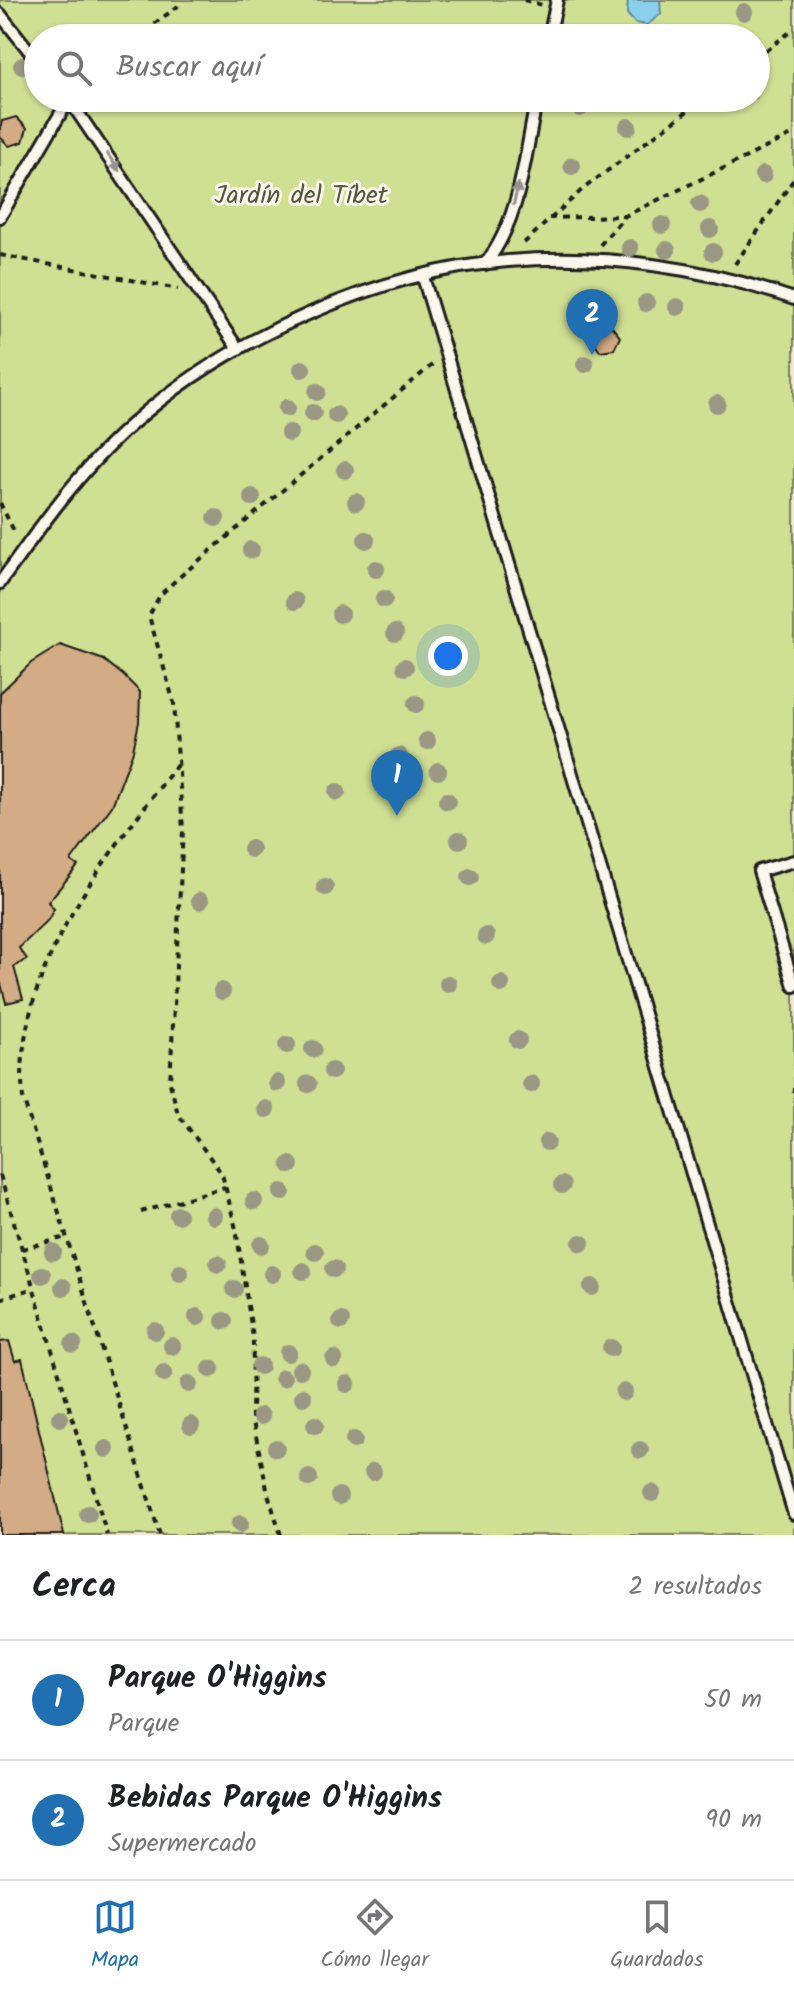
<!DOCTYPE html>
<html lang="es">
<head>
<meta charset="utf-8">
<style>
	body { margin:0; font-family:Kalam,sans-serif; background:#f2f2f2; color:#202124 }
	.you { position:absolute; left:448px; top:656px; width:28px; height:28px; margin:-20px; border:6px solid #fff; border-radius:50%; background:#1a73e8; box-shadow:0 0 0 12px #1a73e833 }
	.badge { display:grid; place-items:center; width:52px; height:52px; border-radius:50%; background:#1f6fb2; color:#fff; font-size:26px; font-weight:700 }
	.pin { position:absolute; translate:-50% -66px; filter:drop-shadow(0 2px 4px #0008) }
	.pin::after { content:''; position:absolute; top:42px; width:28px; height:24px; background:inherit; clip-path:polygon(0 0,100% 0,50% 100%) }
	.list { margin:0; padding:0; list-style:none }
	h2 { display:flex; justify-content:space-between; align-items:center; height:104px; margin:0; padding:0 32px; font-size:34px }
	h2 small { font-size:26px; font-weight:400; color:#757577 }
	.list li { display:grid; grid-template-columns:52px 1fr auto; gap:24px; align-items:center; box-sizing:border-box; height:120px; padding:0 32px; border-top:2px solid #e0e0e0 }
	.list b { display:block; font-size:30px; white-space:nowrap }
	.list p { margin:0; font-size:26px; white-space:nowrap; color:#757577 }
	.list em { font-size:26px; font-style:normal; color:#757577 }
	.icon { flex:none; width:44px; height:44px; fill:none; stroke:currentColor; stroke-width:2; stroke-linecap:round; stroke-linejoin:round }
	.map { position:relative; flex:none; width:794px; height:1535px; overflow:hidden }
	.search { position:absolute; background:#fff; box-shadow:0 2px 6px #0004; left:24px; right:24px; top:24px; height:88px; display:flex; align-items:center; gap:20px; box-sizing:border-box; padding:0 28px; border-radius:44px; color:#757577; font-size:30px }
	.sheet { height:344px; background:#fff }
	nav { display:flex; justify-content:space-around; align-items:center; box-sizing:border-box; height:112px; border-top:2px solid #e0e0e0; background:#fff; font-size:22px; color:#757577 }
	nav a { display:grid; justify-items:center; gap:4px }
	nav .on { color:#1f6fb2 }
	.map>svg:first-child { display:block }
	.green { fill:#d0e093; stroke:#767e58; stroke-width:2; fill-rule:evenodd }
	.water { fill:#8bd1ed; stroke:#5f8999; stroke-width:2 }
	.building { fill:#d3ab85; stroke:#1c1c1c; stroke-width:2 }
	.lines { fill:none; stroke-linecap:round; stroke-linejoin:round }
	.service-casing { stroke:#1c1c1c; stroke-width:16 }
	.path { stroke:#1c1c1c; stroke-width:4; stroke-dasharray:6 6; stroke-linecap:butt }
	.service { stroke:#fbf7ec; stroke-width:10 }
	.tree { fill:#9a9884 }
	.oneway { fill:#97948e }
	.labels { text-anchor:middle; stroke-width:6; stroke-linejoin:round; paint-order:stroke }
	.park-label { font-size:26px; fill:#525740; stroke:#fbf7ec }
</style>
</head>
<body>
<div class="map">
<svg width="794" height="1535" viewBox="0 0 794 1535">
	<rect width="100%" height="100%" fill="#f3e8d7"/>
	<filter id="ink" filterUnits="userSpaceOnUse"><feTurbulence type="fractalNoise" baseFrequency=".0125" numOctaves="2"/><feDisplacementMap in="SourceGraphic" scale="16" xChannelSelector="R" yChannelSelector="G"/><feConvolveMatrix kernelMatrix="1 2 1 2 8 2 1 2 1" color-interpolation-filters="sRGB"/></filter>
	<g filter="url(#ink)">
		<!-- green -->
		<path class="green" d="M 0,0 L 794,0 L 794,1535 L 0,1535 ZM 38,38 L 756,38 L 756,98 L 38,98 Z"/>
		<!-- water -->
		<path class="water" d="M 628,0 L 660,0 L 661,14 L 647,25 L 635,23 L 627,14 Z"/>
		<!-- building -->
		<g class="building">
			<path d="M 16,117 L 27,128 L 23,142 L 9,146 L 0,137 L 0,129 L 2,121 Z"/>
			<path d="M 598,327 L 612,327 L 620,337 L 614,349 L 600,351 L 593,340 Z"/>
			<path d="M 60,645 L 104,660 L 123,675 L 140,692 L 139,722 L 133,751 L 112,806 L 71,861 L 78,866 L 48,902 L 54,909 L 48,920 L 19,948 L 27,959 L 14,967 L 23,999 L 6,1003 L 0,980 L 0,693 L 31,663 Z"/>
			<path d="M 9,1341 L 15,1361 L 22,1359 L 64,1535 L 0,1535 L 0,1342 Z"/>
		</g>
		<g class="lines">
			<!-- service casing -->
			<g class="service-casing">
				<g id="service">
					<path d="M 0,14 L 38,62"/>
					<path d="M 549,38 L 557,0"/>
					<path d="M 68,98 L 238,349"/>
					<path d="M 0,217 L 69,99"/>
					<path d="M 485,264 C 521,220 525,152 537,98"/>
					<path d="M 423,277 L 794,1514"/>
					<path d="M 0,583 C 39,528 80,470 131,425 C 227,339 379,271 508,261 C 604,253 703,267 794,299"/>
					<path d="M 794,861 L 759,871 L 794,986"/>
				</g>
			</g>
			<!-- path -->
			<g class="path">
				<path d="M 524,0 L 542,5"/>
				<path d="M 135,38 L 177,7 L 180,0"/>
				<path d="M 756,58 L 794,29"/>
				<path d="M 549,218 L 625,216"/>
				<path d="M 524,243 L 583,189 L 705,98"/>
				<path d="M 600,245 L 625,216 L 794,134"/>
				<path d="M 0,255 L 178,289"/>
				<path d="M 735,264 L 794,179"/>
				<path d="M 0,503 L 15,533"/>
				<path d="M 792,1090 L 794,1090"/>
				<path d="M 0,1175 L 107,1535"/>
				<path d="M 141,1212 L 225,1187"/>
				<path d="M 22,1249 L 66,1237"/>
				<path d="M 0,1299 L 34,1288"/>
				<path d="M 160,1535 L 23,1098 C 12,971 104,860 177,765"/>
				<path d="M 281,1535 L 268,1494 L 252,1417 L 253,1338 L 236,1229 L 222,1174 L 178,1114 L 170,1083 L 183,830 L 174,703 L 149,616 L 160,595 L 177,579 L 432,365"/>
			</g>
			<!-- service -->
			<use href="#service" class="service"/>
		</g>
		<!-- trees -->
		<g class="tree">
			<circle cx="744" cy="12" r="9"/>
			<circle cx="22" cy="66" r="9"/>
			<circle cx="580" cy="108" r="9"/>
			<circle cx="628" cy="127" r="9"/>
			<circle cx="572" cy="166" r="9"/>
			<circle cx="763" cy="175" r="9"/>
			<circle cx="700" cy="204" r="9"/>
			<circle cx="662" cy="225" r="9"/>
			<circle cx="710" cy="229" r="9"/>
			<circle cx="630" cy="248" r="9"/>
			<circle cx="667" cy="250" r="9"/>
			<circle cx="713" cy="252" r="9"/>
			<circle cx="646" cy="303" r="9"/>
			<circle cx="580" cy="306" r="9"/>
			<circle cx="677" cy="307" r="9"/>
			<circle cx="585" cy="364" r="9"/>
			<circle cx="302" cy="369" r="9"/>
			<circle cx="317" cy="392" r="9"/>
			<circle cx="717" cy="404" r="9"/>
			<circle cx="287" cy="408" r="9"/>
			<circle cx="313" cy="413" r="9"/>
			<circle cx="336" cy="415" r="9"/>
			<circle cx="289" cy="433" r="9"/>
			<circle cx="345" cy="470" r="9"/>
			<circle cx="252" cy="497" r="9"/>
			<circle cx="356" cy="502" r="9"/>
			<circle cx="216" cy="518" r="9"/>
			<circle cx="366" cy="540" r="9"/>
			<circle cx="251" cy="550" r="9"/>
			<circle cx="376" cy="569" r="9"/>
			<circle cx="384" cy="599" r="9"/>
			<circle cx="295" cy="601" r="9"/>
			<circle cx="340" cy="614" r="9"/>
			<circle cx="395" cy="633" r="9"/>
			<circle cx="405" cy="667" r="9"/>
			<circle cx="416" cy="704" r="9"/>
			<circle cx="427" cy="741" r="9"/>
			<circle cx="399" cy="756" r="9"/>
			<circle cx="438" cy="771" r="9"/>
			<circle cx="337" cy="792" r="9"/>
			<circle cx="447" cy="801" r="9"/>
			<circle cx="459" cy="840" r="9"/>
			<circle cx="251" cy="849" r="9"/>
			<circle cx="470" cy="877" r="9"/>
			<circle cx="325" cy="887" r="9"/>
			<circle cx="200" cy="901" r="9"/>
			<circle cx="486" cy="936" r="9"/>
			<circle cx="448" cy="984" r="9"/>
			<circle cx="501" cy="984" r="9"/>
			<circle cx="222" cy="991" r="9"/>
			<circle cx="518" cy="1040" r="9"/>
			<circle cx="287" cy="1045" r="9"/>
			<circle cx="313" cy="1049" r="9"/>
			<circle cx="332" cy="1071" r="9"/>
			<circle cx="277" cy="1083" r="9"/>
			<circle cx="308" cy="1084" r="9"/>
			<circle cx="531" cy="1084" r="9"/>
			<circle cx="266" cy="1109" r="9"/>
			<circle cx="547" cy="1142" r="9"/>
			<circle cx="290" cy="1165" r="9"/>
			<circle cx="562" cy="1185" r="9"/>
			<circle cx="282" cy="1192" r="9"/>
			<circle cx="254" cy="1201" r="9"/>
			<circle cx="178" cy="1215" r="9"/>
			<circle cx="214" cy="1216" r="9"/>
			<circle cx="581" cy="1243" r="9"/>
			<circle cx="261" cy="1245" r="9"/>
			<circle cx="53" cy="1252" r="9"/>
			<circle cx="315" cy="1252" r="9"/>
			<circle cx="218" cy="1264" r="9"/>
			<circle cx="334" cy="1269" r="9"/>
			<circle cx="303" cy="1271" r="9"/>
			<circle cx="180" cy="1273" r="9"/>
			<circle cx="272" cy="1274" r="9"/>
			<circle cx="42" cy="1275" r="9"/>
			<circle cx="63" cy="1287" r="9"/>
			<circle cx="592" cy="1287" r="9"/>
			<circle cx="234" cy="1289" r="9"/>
			<circle cx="197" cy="1317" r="9"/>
			<circle cx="224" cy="1321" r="9"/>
			<circle cx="341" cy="1321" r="9"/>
			<circle cx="155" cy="1331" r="9"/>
			<circle cx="73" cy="1344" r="9"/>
			<circle cx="172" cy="1346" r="9"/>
			<circle cx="611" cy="1348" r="9"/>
			<circle cx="288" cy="1353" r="9"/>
			<circle cx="334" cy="1359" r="9"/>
			<circle cx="260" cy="1366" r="9"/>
			<circle cx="211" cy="1369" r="9"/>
			<circle cx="300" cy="1370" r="9"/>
			<circle cx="164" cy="1373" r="9"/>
			<circle cx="283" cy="1378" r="9"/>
			<circle cx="189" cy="1384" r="9"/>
			<circle cx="347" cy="1384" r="9"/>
			<circle cx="624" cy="1392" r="9"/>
			<circle cx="303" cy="1397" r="9"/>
			<circle cx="261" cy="1416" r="9"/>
			<circle cx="60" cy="1418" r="9"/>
			<circle cx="191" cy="1425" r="9"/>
			<circle cx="315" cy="1425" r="9"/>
			<circle cx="354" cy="1440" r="9"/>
			<circle cx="276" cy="1448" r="9"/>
			<circle cx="106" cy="1449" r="9"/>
			<circle cx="640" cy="1450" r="9"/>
			<circle cx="373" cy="1472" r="9"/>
			<circle cx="309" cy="1478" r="9"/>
			<circle cx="652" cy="1493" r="9"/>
			<circle cx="339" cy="1496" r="9"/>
			<circle cx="88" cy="1514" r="9"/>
			<circle cx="240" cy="1524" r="9"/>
		</g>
		<!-- one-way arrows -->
		<defs><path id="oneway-solid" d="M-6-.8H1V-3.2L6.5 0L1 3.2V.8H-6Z" transform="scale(2)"/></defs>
		<g class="oneway">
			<use href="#oneway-solid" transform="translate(113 162) rotate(56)"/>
			<use href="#oneway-solid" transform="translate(516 194) rotate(-77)"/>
		</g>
	</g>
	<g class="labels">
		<!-- park labels -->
		<g class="park-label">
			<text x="301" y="203">Jardín del Tíbet</text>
		</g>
	</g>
</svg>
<div class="you"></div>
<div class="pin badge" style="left:397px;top:816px">1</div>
<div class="pin badge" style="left:592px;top:355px">2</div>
<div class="search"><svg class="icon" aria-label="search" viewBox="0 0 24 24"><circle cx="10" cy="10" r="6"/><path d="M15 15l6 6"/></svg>Buscar aquí</div>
</div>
<section class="sheet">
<h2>Cerca<small>2 resultados</small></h2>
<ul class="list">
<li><span class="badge">1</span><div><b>Parque O'Higgins</b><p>Parque</p></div><em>50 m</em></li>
<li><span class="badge">2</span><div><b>Bebidas Parque O'Higgins</b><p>Supermercado</p></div><em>90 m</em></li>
</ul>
</section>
<nav>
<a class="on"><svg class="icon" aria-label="map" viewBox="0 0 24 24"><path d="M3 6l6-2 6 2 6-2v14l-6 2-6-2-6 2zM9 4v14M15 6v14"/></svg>Mapa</a>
<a><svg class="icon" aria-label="directions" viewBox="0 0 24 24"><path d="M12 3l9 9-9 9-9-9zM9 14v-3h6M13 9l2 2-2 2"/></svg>Cómo llegar</a>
<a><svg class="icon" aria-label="saved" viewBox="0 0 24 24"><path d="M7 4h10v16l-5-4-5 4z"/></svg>Guardados</a>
</nav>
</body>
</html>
